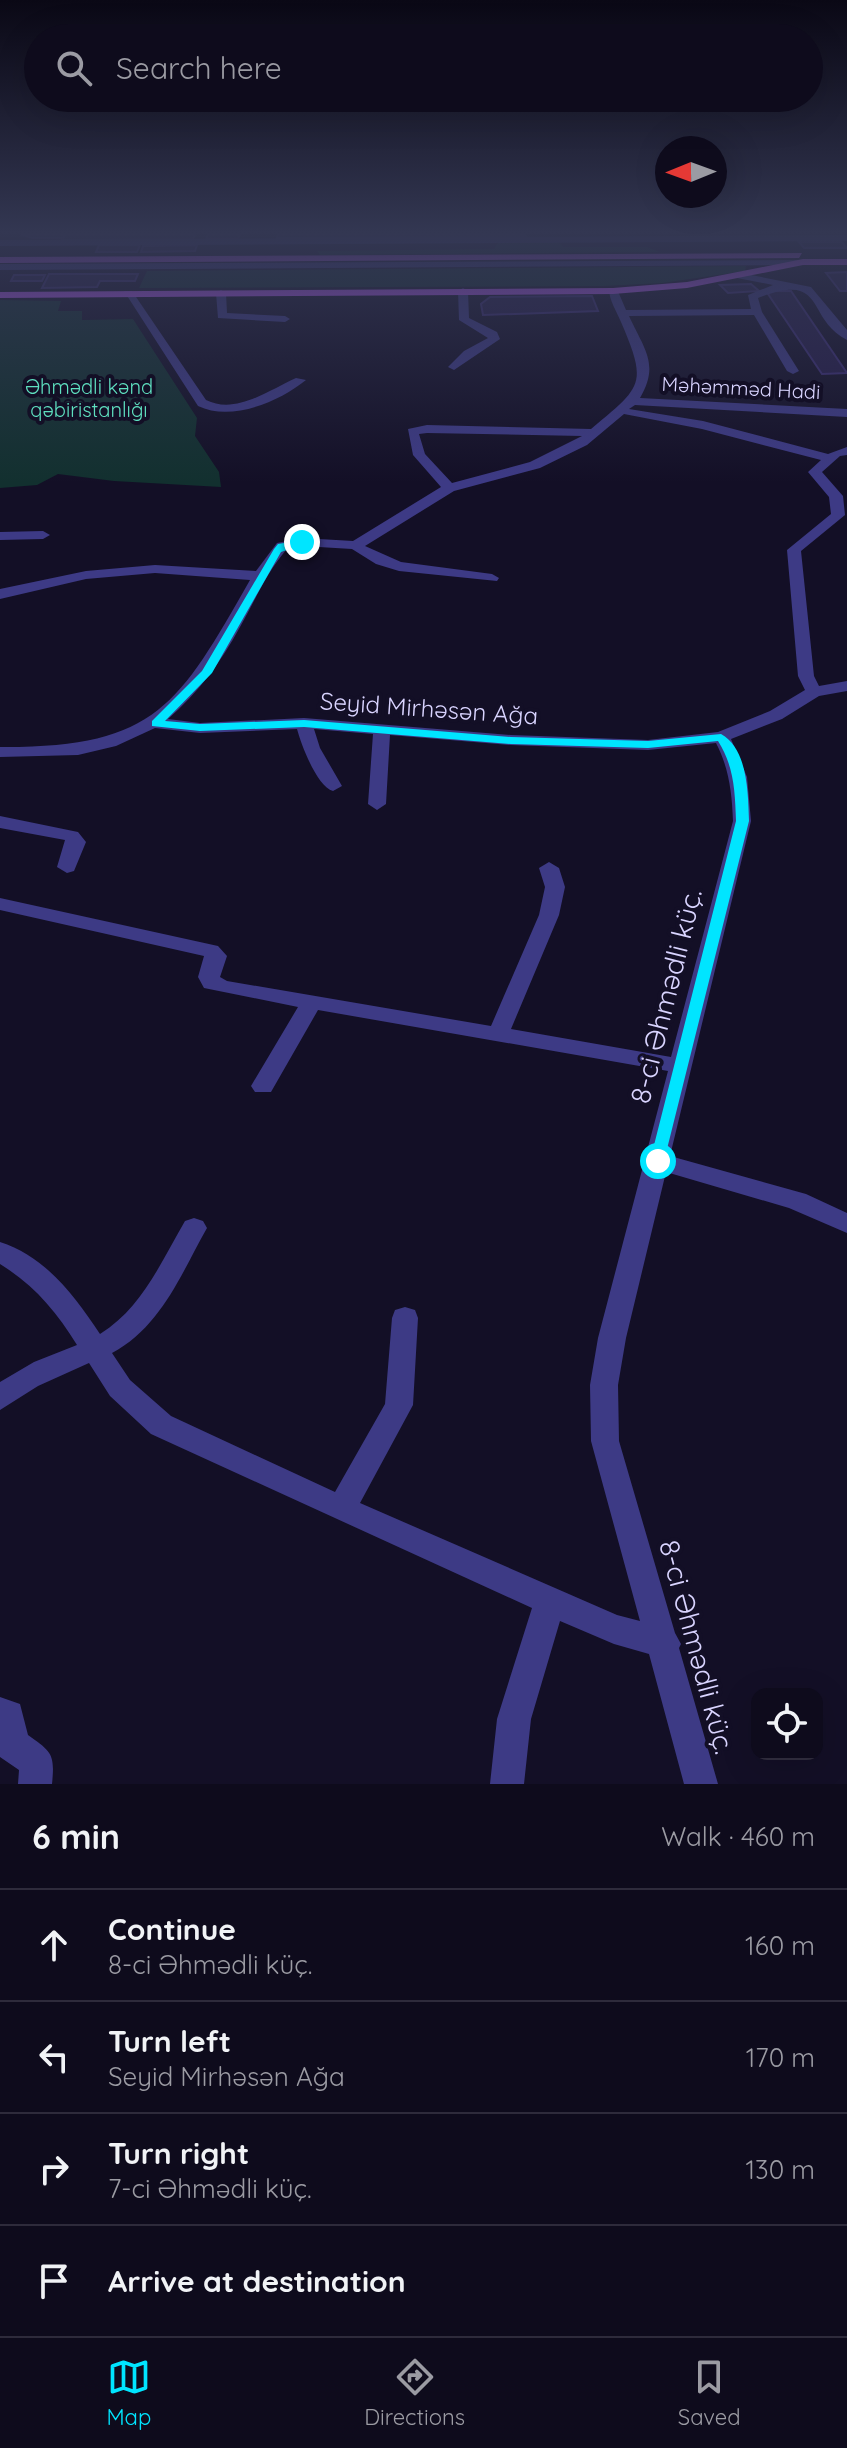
<!DOCTYPE html>
<html lang="en">
<head>
<meta charset="utf-8">
<style>
	body { margin:0; font-family:Quicksand,sans-serif; background:#1c1929; color:#f1f3f6 }
	.controls { position:absolute; right:24px; bottom:24px; display:grid; overflow:hidden; border-radius:16px; box-shadow:0 8px 32px #0002 }
	.controls button { width:72px; height:72px; display:grid; place-items:center; padding:0; border:0; border-bottom:2px solid #2e2b3b; background:#0e0b1c; color:#f1f3f6; font:40px sans-serif }
	.compass { position:absolute; left:655px; top:136px; width:72px; height:72px; border-radius:50%; background:#0e0b1c; box-shadow:0 8px 32px #0002; rotate:269deg }
	.stop { position:absolute; width:24px; height:24px; margin:-18px; border:6px solid #00e5ff; border-radius:50%; background:#fff }
	.stop.end { background:#00e5ff; border-color:#fff; box-shadow:0 2px 8px #0008 }
	.list { margin:0; padding:0; list-style:none }
	h2 { display:flex; justify-content:space-between; align-items:center; height:104px; margin:0; padding:0 32px; font-size:34px }
	h2 small { font-size:26px; font-weight:400; color:#9b9ba3 }
	.list li { display:grid; grid-template-columns:52px 1fr auto; gap:24px; align-items:center; box-sizing:border-box; height:112px; padding:0 32px; border-top:2px solid #2e2b3b }
	.list b { display:block; font-size:30px; white-space:nowrap }
	.list p { margin:0; font-size:26px; white-space:nowrap; color:#9b9ba3 }
	.list em { font-size:26px; font-style:normal; color:#9b9ba3 }
	.icon { flex:none; width:44px; height:44px; fill:none; stroke:currentColor; stroke-width:2; stroke-linecap:round; stroke-linejoin:round }
	.map { position:relative; flex:none; width:847px; height:1784px; overflow:hidden }
	.search { position:absolute; background:#0e0b1c; box-shadow:0 8px 32px #0002; left:24px; right:24px; top:24px; height:88px; display:flex; align-items:center; gap:20px; box-sizing:border-box; padding:0 28px; border-radius:44px; color:#9b9ba3; font-size:30px }
	.sheet { height:552px; background:#0e0b1c }
	nav { display:flex; justify-content:space-around; align-items:center; box-sizing:border-box; height:112px; border-top:2px solid #2e2b3b; background:#0e0b1c; font-size:22px; color:#9b9ba3 }
	nav a { display:grid; justify-items:center; gap:4px }
	nav .on { color:#00e5ff }
	.map>svg:first-child { display:block }
	.green { fill:#12302f }
	.building { fill:#241b47; stroke:#3b2d73; stroke-width:2 }
	.lines { fill:none; stroke-linecap:round; stroke-linejoin:round }
	.minor { fill:#3d3a85; fill-rule:evenodd }
	.major { fill:#c25bff; fill-rule:evenodd }
	.route { fill:#00e5ff }
	.labels { text-anchor:middle; stroke-width:8; stroke-linejoin:round; paint-order:stroke }
	.far-park-label { font-size:20px; fill:#5fe0c0; stroke:#130f26 }
	.far-street-label { font-size:20px; fill:#d9d4ff; stroke:#130f26 }
	.street-label { font-size:24px; fill:#d9d4ff; stroke:#130f26 }
	.near-street-label { font-size:28px; fill:#d9d4ff; stroke:#130f26 }
</style>
</head>
<body>
<div class="map">
<svg width="847" height="1784" viewBox="0 0 847 1784">
	<rect width="100%" height="100%" fill="#130f26"/>
	<!-- green -->
	<g class="green">
		<path d="M 559,241 L 563,247 L 647,247 L 660,252 L 320,255 L 317,251 L 494,249 L 498,242 Z"/>
		<path d="M 746,266 L 745,271 L 662,283 L 604,286 L 139,288 L 147,271 Z"/>
		<path d="M 0,300 L 61,301 L 58,311 L 82,311 L 82,320 L 133,319 L 197,418 L 195,436 L 219,472 L 221,487 L 114,481 L 58,474 L 37,485 L 0,488 Z"/>
	</g>
	<!-- building -->
	<g class="building">
		<path d="M 21,234 L 66,234 L 64,238 L 32,238 Z"/>
		<path d="M 66,234 L 195,234 L 193,239 L 62,240 Z"/>
		<path d="M 208,234 L 240,234 L 238,239 L 206,239 Z"/>
		<path d="M 278,234 L 525,234 L 526,236 L 277,238 Z"/>
		<path d="M 799,242 L 842,242 L 847,248 L 804,248 Z"/>
		<path d="M 99,245 L 140,245 L 137,252 L 96,252 Z"/>
		<path d="M 197,245 L 195,251 L 141,252 L 143,246 Z"/>
		<path d="M 847,272 L 847,291 L 840,291 L 826,273 Z"/>
		<path d="M 49,274 L 138,274 L 135,281 L 100,281 L 97,287 L 42,288 Z"/>
		<path d="M 14,275 L 45,275 L 42,281 L 11,281 Z"/>
		<path d="M 751,284 L 759,291 L 728,293 L 720,285 Z"/>
		<path d="M 766,291 L 791,291 L 847,373 L 822,374 Z"/>
		<path d="M 592,296 L 598,311 L 483,315 L 481,304 L 490,297 Z"/>
	</g>
	<g class="lines">
		<!-- minor -->
		<g class="minor">
			<path d="M 847,235 L 847,241 L 0,246 L 0,240 Z"/>
			<path d="M 806,260 L 803,265 L 0,270 L 0,264 Z"/>
			<path d="M 741,273 L 811,287 L 847,330 L 847,340 C 804,318 828,271 758,298 L 762,312 L 799,371 L 793,374 L 787,371 L 754,315 L 629,316 C 644,349 660,364 640,398 L 847,409 L 847,417 L 635,405 L 629,409 L 703,421 L 828,454 L 847,447 L 847,455 L 840,456 L 822,472 L 843,496 L 845,515 L 801,551 L 814,676 L 819,686 L 847,681 L 847,691 L 819,696 L 782,719 L 731,739 L 747,777 L 751,821 L 670,1156 L 806,1194 L 847,1213 L 847,1233 L 789,1208 L 666,1172 L 626,1338 L 618,1385 L 619,1441 L 675,1633 L 681,1644 L 679,1648 L 718,1784 L 684,1784 L 649,1654 L 614,1644 L 560,1621 L 531,1719 L 524,1784 L 490,1784 L 497,1719 L 532,1608 L 151,1434 L 110,1396 L 89,1363 L 38,1386 L 0,1410 L 0,1382 L 34,1362 L 77,1345 C 56,1311 34,1285 0,1264 L 0,1242 C 46,1257 74,1295 100,1334 C 142,1308 161,1262 185,1221 L 194,1218 L 203,1221 L 207,1228 C 181,1274 161,1327 112,1353 L 130,1380 L 171,1416 L 335,1492 L 385,1404 L 392,1318 L 395,1310 L 405,1307 L 415,1310 L 418,1318 L 413,1405 L 360,1503 L 617,1615 L 640,1621 L 591,1441 L 590,1385 L 598,1338 L 668,1071 L 318,1010 L 271,1092 L 255,1092 L 251,1086 L 298,1007 L 204,988 L 198,977 L 204,956 L 0,910 L 0,898 L 218,946 L 227,956 L 220,977 L 227,981 L 491,1026 L 539,915 L 545,887 L 539,868 L 549,862 L 559,868 L 565,887 L 559,915 L 511,1029 L 671,1057 L 733,821 C 732,793 729,768 716,743 L 648,750 L 511,745 L 390,735 L 386,804 L 377,810 L 368,804 L 373,734 L 314,729 L 320,748 L 342,786 L 333,791 C 317,787 301,744 297,729 L 200,733 L 155,728 L 116,746 L 78,755 L 0,757 L 0,747 C 156,748 178,706 250,580 L 155,573 L 86,579 L 0,599 L 0,589 L 86,571 L 155,565 L 256,571 L 277,543 L 302,538 L 353,541 L 441,487 L 413,455 L 408,429 L 427,425 L 591,429 C 642,386 648,385 621,322 C 617,312 609,300 609,289 L 617,289 L 626,310 L 751,309 L 748,295 L 773,285 L 737,278 ZM 624,414 L 702,429 L 821,460 L 808,472 L 829,497 L 831,514 L 787,550 L 798,676 L 805,690 L 770,711 L 718,732 L 648,740 L 511,735 L 304,718 L 200,723 L 168,719 C 198,693 221,662 240,627 C 256,599 266,573 287,549 L 302,546 L 352,549 L 376,564 L 399,571 L 497,581 L 499,578 L 492,574 L 401,562 L 365,546 L 454,491 L 540,468 L 587,445 ZM 427,433 L 582,436 L 530,462 L 452,483 L 425,454 L 419,434 Z"/>
			<path d="M 463,288 L 468,291 L 469,318 L 497,332 L 500,339 L 454,370 L 448,367 L 464,351 L 488,338 L 459,320 L 458,291 Z"/>
			<path d="M 221,290 L 226,293 L 227,313 L 285,316 L 290,319 L 285,322 L 218,318 L 216,293 Z"/>
			<path d="M 124,291 L 132,291 L 206,400 C 236,415 269,390 296,378 L 306,380 C 279,402 231,422 198,406 Z"/>
			<path d="M 0,532 L 43,531 L 50,535 L 43,539 L 0,540 Z"/>
			<path d="M 0,816 L 78,832 L 86,842 L 74,871 L 67,873 L 57,867 L 65,840 L 0,828 Z"/>
			<path d="M 0,1697 L 20,1704 L 28,1735 C 52,1752 55,1754 52,1784 L 18,1784 L 19,1770 L 0,1757 Z"/>
		</g>
		<!-- major -->
		<g class="major">
			<path d="M 802,253 L 799,258 L 0,263 L 0,257 Z"/>
			<path d="M 803,259 L 847,259 L 847,265 L 803,265 L 687,288 L 613,294 L 0,298 L 0,292 L 613,288 L 687,282 Z"/>
		</g>
	</g>
	<!-- sky -->
	<linearGradient id="sky" x2="0" y2="1"><stop stop-color="#0a0815"/><stop offset="0.48" stop-color="#333752"/><stop offset="1" stop-color="#333752" stop-opacity="0"/></linearGradient>
	<rect width="847" height="483" fill="url(#sky)"/>
	<!-- route -->
	<path class="route" d="M 302,540 L 305,544 L 281,552 L 212,673 L 165,721 L 200,724 L 304,720 L 511,737 L 648,741 L 721,734 C 748,749 748,793 749,821 L 663,1165 L 658,1166 L 650,1161 L 736,821 C 735,791 734,766 718,741 L 648,748 L 511,744 L 304,727 L 200,731 L 152,726 L 152,721 L 202,671 L 274,549 L 278,544 Z"/>
	<g class="labels">
		<!-- far-park labels -->
		<g class="far-park-label">
			<text x="89" y="394">Əhmədli kənd<tspan x="89" dy="23">qəbiristanlığı</tspan></text>
		</g>
		<!-- far-street labels -->
		<g class="far-street-label">
			<text transform="translate(741 388) rotate(3)" y="7">Məhəmməd Hadi</text>
		</g>
		<!-- street labels -->
		<g class="street-label">
			<text transform="translate(429 709) rotate(4)" y="8">Seyid Mirhəsən Ağa</text>
		</g>
		<!-- near-street labels -->
		<g class="near-street-label">
			<text transform="translate(666 996) rotate(-76)" y="10">8-ci Əhmədli küç.</text>
			<text transform="translate(697 1647) rotate(75)" y="10">8-ci Əhmədli küç.</text>
		</g>
	</g>
</svg>
<div class="controls">
<button><svg class="icon" aria-label="locate" viewBox="0 0 24 24"><circle cx="12" cy="12" r="6"/><path d="M12 2v4M12 18v4M2 12h4M18 12h4"/></svg></button>
</div>
<svg class="compass" viewBox="-18 -18 36 36"><path d="M0-13l5 13h-10z" fill="#e53935"/><path d="M0 13l5-13h-10z" fill="#9b9ba3"/></svg>
<div class="stop" style="left:658px;top:1161px"></div>
<div class="stop end" style="left:302px;top:542px"></div>
<div class="search"><svg class="icon" aria-label="search" viewBox="0 0 24 24"><circle cx="10" cy="10" r="6"/><path d="M15 15l6 6"/></svg>Search here</div>
</div>
<section class="sheet">
<h2>6 min<small>Walk · 460 m</small></h2>
<ul class="list">
<li><svg class="icon" aria-label="ahead" viewBox="0 0 24 24"><path d="M12 20V5M6 11l6-6 6 6"/></svg><div><b>Continue</b><p>8-ci Əhmədli küç.</p></div><em>160 m</em></li>
<li><svg class="icon" aria-label="left" viewBox="0 0 24 24"><path d="M17 20v-9H6M10 6l-5 5 5 5"/></svg><div><b>Turn left</b><p>Seyid Mirhəsən Ağa</p></div><em>170 m</em></li>
<li><svg class="icon" aria-label="right" viewBox="0 0 24 24"><path d="M7 20v-9h11M14 6l5 5-5 5"/></svg><div><b>Turn right</b><p>7-ci Əhmədli küç.</p></div><em>130 m</em></li>
<li><svg class="icon" aria-label="arrive" viewBox="0 0 24 24"><path d="M6 21V4h12l-3 4 3 4H6"/></svg><div><b>Arrive at destination</b></div></li>
</ul>
</section>
<nav>
<a class="on"><svg class="icon" aria-label="map" viewBox="0 0 24 24"><path d="M3 6l6-2 6 2 6-2v14l-6 2-6-2-6 2zM9 4v14M15 6v14"/></svg>Map</a>
<a><svg class="icon" aria-label="directions" viewBox="0 0 24 24"><path d="M12 3l9 9-9 9-9-9zM9 14v-3h6M13 9l2 2-2 2"/></svg>Directions</a>
<a><svg class="icon" aria-label="saved" viewBox="0 0 24 24"><path d="M7 4h10v16l-5-4-5 4z"/></svg>Saved</a>
</nav>
</body>
</html>
